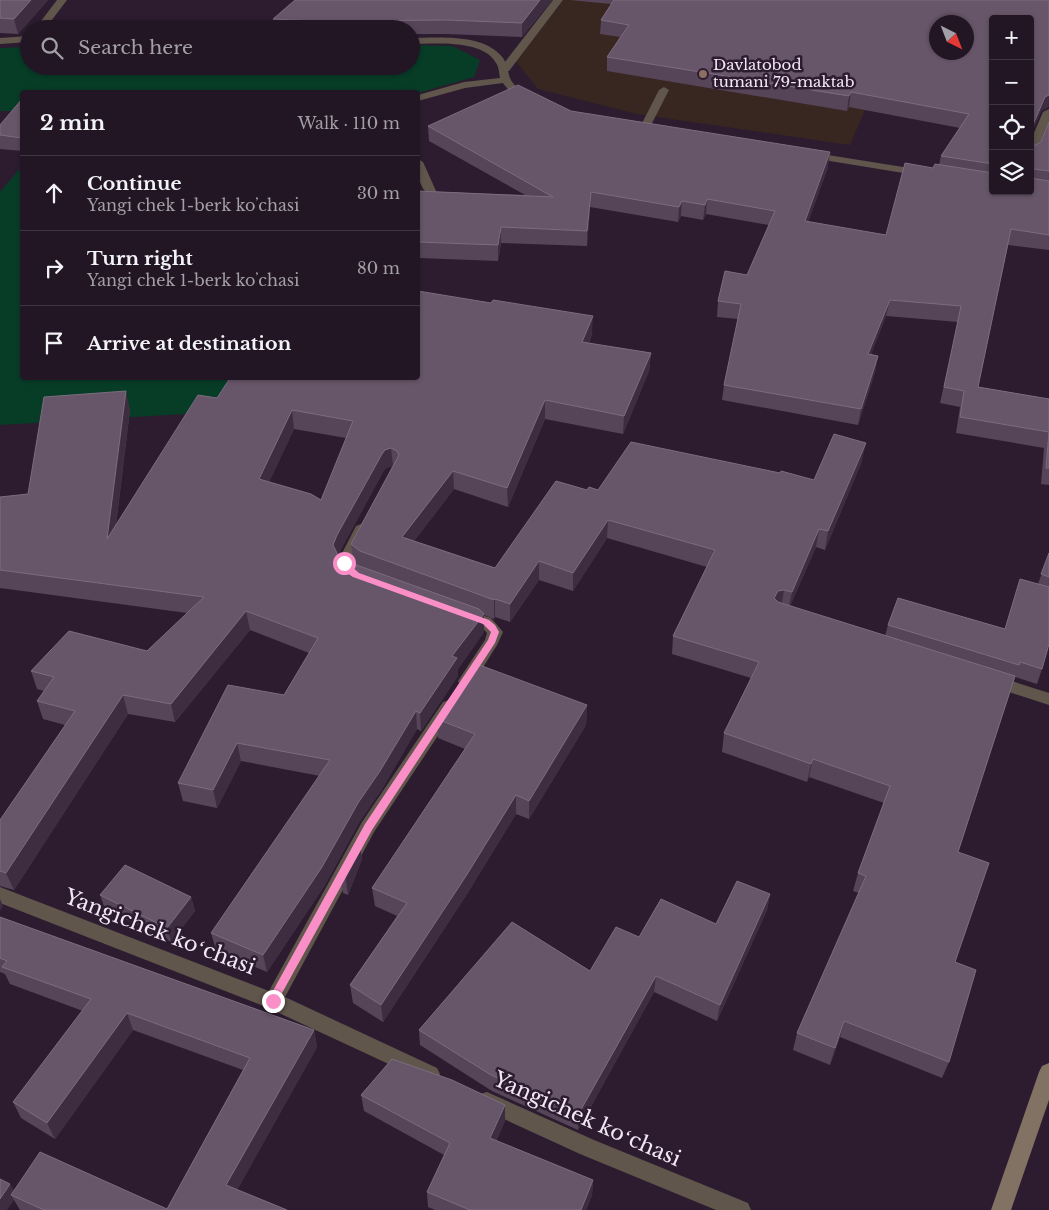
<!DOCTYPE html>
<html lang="en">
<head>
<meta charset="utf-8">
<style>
	body { margin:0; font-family:"Libre Baskerville",serif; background:#2e2231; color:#f1f3f6 }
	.controls { position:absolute; right:15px; top:15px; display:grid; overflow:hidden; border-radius:5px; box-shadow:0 1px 4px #0004 }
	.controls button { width:45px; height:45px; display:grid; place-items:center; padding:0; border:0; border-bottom:1px solid #3f3441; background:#221524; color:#f1f3f6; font:25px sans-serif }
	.compass { position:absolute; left:929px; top:15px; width:45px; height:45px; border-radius:50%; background:#221524; box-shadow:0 1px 4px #0004; rotate:138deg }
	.stop { position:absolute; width:15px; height:15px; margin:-11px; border:4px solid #fa8fc7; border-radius:50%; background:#fff }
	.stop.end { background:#fa8fc7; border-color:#fff; box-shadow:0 1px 5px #0008 }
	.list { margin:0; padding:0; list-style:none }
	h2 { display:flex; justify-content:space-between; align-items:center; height:65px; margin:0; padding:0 20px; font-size:21px }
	h2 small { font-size:16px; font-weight:400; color:#a29fa6 }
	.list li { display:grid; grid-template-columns:32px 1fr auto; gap:15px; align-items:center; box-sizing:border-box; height:75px; padding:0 20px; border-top:1px solid #3f3441 }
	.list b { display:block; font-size:19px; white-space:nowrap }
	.list p { margin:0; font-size:16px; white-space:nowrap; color:#a29fa6 }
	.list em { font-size:16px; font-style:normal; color:#a29fa6 }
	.icon { flex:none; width:28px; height:28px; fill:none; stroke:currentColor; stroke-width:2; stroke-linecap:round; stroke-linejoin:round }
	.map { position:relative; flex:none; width:1049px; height:1210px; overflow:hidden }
	.search { position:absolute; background:#221524; box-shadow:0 1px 4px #0004; left:20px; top:20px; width:400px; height:55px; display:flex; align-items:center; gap:12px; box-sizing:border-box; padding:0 18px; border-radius:28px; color:#a29fa6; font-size:19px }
	.panel { position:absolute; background:#221524; box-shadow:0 1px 4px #0004; left:20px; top:90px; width:400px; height:290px; border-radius:5px }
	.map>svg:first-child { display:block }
	.education { fill:#382621 }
	.green { fill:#073c27 }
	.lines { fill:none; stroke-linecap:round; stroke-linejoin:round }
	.lane { fill:#60564c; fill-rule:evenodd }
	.street { fill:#60564c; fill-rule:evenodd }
	.secondary { fill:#817263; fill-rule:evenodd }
	.wall { fill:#564459; fill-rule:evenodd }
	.shaded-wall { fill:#3e2d41 }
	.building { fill:#675669; stroke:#7c6c7f; fill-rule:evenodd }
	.route { fill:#fa8fc7 }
	.education-dot { fill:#8d6e63; stroke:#2d1c30; stroke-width:2 }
	.labels { text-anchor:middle; stroke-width:5; stroke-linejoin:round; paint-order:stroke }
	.far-poi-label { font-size:15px; fill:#f2e7f4; stroke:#2d1c30; text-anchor:start }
	.near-street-label { font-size:21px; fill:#f2e7f4; stroke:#2d1c30 }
</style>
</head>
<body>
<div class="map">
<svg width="1049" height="1210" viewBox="0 0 1049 1210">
	<rect width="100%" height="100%" fill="#2d1c30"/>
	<!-- education -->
	<path class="education" d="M 563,0 L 912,0 L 850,145 L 637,114 L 538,89 L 515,60 Z"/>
	<!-- green -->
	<g class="green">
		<path d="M 411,45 L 452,46 L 480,60 L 474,77 L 418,93 L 22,92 L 22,111 L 0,111 L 0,48 L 29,47 L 29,66 L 411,66 Z"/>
		<path d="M 22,166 L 22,378 L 233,378 L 219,412 L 0,425 L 0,192 Z"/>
	</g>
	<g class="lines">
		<!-- lane -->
		<g class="lane">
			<path d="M 57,0 L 67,0 L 45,29 L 35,29 Z"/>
			<path d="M 553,0 L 563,0 L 509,71 L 501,71 L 501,67 Z"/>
			<path d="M 664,87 L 669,90 L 649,129 L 644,132 L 640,131 L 639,129 L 659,90 Z"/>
		</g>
		<!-- street -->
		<g class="street">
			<path d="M 29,36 L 29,42 L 0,44 L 0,38 Z"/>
			<path d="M 411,38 C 439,38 484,33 503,58 C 509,66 507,76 513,83 C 519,91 529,93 535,99 L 534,101 C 522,103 509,92 503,83 L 465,88 L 418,101 L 418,95 L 464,82 L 500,78 C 499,73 499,67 496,63 C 483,39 434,44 411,44 Z"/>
			<path d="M 1049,109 L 1049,122 L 1035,156 L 1030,159 L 1030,142 L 1043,112 Z"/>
			<path d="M 809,152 L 922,170 L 927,173 L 922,176 L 805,157 L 804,155 L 805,153 Z"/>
			<path d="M 418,159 L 423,162 L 436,191 L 434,193 L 430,194 C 418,190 417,169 418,159 Z"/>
			<path d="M 361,524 L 366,526 L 368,529 L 351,563 L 362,574 L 360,578 L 355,579 L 342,573 L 337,563 L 356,526 Z"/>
			<path d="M 466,610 L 491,618 L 503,632 L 497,645 L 472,685 L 466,687 L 460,685 L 458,681 L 485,640 L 487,633 L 481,626 L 461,619 L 458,615 L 461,611 Z"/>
			<path d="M 993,675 L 1049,693 L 1049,705 L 987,685 L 985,681 L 987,677 Z"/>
			<path d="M 449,700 L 455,702 L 457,706 L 455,710 L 374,832 L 285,997 L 437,1068 L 440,1074 L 437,1080 L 430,1083 L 423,1080 L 266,1007 L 0,903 L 0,887 L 269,991 L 362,822 L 443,702 Z"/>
			<path d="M 487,1092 L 594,1140 L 748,1203 L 751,1210 L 716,1210 L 580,1154 L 480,1108 L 477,1101 L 480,1094 Z"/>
		</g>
		<!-- secondary -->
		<path class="secondary" d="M 1049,1063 L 1049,1100 L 1011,1210 L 991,1210 L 1039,1072 L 1042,1066 Z"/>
	</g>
	<!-- wall -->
	<g class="wall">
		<path d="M 0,0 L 48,0 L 18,34 L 0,33 Z"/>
		<path d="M 552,0 L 522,37 L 447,34 L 411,34 L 411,29 L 274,29 L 273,19 Z"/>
		<path d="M 570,0 L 1049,0 L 1041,111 L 1032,132 L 1034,146 L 1041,142 L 1049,122 L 1049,250 L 1008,245 L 978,387 L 1049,399 L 1049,485 L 1041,484 L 1044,448 L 956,433 L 960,407 L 940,403 L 958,322 L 886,316 L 871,354 L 878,356 L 875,372 L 858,425 L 722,400 L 724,385 L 738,319 L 717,317 L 718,301 L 747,275 L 769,225 L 706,214 L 703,220 L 681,216 L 678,222 L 590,207 L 587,246 L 501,243 L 498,261 L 418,258 L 418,191 L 525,195 L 429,141 L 428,126 L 571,111 L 828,167 L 808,222 L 886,235 L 933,168 L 939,165 L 941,156 L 960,128 L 849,107 L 847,111 L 607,71 L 607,57 L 620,37 L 600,34 L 601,20 L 611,4 ZM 993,19 L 1030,191 L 993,191 Z"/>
		<path d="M 22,99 L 22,151 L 0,149 L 0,125 Z"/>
		<path d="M 592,334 L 589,343 L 651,353 L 649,371 L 623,434 L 545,419 L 508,507 L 454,489 L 414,541 L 495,568 L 587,490 L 814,480 L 862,461 L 825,550 L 816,547 L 790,606 L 885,636 L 888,625 L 1005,629 L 1038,584 L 1049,553 L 1049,644 L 1042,669 L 1037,684 L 1015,677 L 958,852 L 955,962 L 949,1062 L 942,1078 L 840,1037 L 830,1065 L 793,1050 L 797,1033 L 859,893 L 853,891 L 858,873 L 884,803 L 809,777 L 807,782 L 722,752 L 724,733 L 751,678 L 672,654 L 673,636 L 707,567 L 607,538 L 573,591 L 539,580 L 510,622 L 495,617 L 494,619 L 484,615 L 484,632 L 458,669 L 458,676 L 421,731 L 417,729 L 382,789 L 360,821 L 325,885 L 267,972 L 216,950 L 211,933 L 320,776 L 241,761 L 217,808 L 183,801 L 178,783 L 284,695 L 309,653 L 250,630 L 175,722 L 128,714 L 14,890 L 0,886 L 0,820 L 65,725 L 43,719 L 37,701 L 44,691 L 37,689 L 31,671 L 147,651 L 187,613 L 0,588 L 0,497 L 28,494 L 130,410 L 116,525 L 217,398 ZM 294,429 L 346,438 L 321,500 L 269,482 ZM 393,466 L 351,544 L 353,562 L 357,565 L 348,562 L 338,556 L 339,553 L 383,472 L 386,468 Z"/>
		<path d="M 587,705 L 586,725 L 529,819 L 516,814 L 467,894 L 383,1022 L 353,1003 L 350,985 L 397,916 L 375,906 L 372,888 L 465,749 L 438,738 L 437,719 Z"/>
		<path d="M 359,838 L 362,859 L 348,895 L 343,893 L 340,872 Z"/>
		<path d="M 770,894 L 767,910 L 717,1021 L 654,992 L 578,1130 L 492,1091 L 420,1045 L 419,1030 L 590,971 L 639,937 L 716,924 Z"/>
		<path d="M 100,895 L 191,897 L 195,911 L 171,942 L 105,909 Z"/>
		<path d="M 0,917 L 314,1030 L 317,1047 L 237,1190 L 287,1210 L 20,1210 L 14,1200 L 0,1210 L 14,1190 L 167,1209 L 243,1070 L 133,1030 L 55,1139 L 21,1118 L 13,1102 L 83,1011 L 10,984 L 5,974 L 0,972 Z"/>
		<path d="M 361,1095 L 505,1121 L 496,1141 L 593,1180 L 592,1195 L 586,1210 L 435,1210 L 428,1207 L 427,1192 L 444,1155 L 364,1111 Z"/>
	</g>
	<!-- shaded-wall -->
	<g class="shaded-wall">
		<path d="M 31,0 L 48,0 L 18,34 L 14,19 Z"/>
		<path d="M 540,0 L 552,0 L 522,37 L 522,23 Z"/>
		<path d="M 851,92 L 849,107 L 847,111 L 849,96 Z"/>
		<path d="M 1049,95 L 1049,107 L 1041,111 L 1030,137 L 1032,127 L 1045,97 Z"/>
		<path d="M 830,152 L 828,167 L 803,236 L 805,221 Z"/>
		<path d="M 591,192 L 590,207 L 587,246 L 587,231 Z"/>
		<path d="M 707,199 L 706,214 L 703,220 L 705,205 Z"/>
		<path d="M 682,201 L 681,216 L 678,222 L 679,207 Z"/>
		<path d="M 501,227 L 501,243 L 498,261 L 498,245 Z"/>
		<path d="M 890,300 L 886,316 L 865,370 L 868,354 Z"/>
		<path d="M 593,316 L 592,334 L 582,360 L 582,342 Z"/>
		<path d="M 651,353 L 649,371 L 623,434 L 624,416 Z"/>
		<path d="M 878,356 L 875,372 L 858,425 L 861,409 Z"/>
		<path d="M 126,391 L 130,410 L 112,557 L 107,539 Z"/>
		<path d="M 545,400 L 545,419 L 508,507 L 507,488 Z"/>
		<path d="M 292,410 L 294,429 L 262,497 L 259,479 Z"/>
		<path d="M 866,443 L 862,461 L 825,550 L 828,531 Z"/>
		<path d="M 391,448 L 393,466 L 386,468 L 383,472 L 339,553 L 335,564 L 333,545 L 337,535 L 382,454 L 385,450 Z"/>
		<path d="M 453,471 L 454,489 L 403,555 L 402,537 Z"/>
		<path d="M 608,520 L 607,538 L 573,591 L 573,573 Z"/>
		<path d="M 819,529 L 816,547 L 788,611 L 792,592 Z"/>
		<path d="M 539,561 L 539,580 L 510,622 L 510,604 Z"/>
		<path d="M 784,590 L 781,608 L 774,598 L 778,591 Z"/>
		<path d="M 495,599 L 495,617 L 494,619 L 494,600 Z"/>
		<path d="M 246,611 L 250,630 L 175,722 L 171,704 Z"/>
		<path d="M 484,614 L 484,632 L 458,669 L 458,676 L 421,731 L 420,713 L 452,656 Z"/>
		<path d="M 123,695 L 128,714 L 14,890 L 6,873 Z"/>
		<path d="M 587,705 L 586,725 L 529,819 L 529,801 Z"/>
		<path d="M 416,711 L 417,729 L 382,789 L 360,821 L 325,885 L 267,972 L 263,955 Z"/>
		<path d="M 237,743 L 241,761 L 217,808 L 213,790 Z"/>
		<path d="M 813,759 L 809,777 L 807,782 L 811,764 Z"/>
		<path d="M 516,795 L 516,814 L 467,894 L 383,1022 L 381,1005 Z"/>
		<path d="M 359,838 L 362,859 L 348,895 L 345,874 Z"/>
		<path d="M 770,894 L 767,910 L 717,1021 L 720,1005 Z"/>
		<path d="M 191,897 L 195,911 L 171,942 L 167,928 Z"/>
		<path d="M 0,899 L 3,906 L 0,911 Z"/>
		<path d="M 656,976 L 654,992 L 578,1130 L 578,1115 Z"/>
		<path d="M 127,1013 L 133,1030 L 55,1139 L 47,1123 Z"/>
		<path d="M 844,1021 L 840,1037 L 830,1065 L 835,1048 Z"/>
		<path d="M 314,1030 L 317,1047 L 231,1201 L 226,1185 Z"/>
		<path d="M 505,1105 L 505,1121 L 490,1154 L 490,1138 Z"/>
		<path d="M 593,1180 L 592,1195 L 586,1210 L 581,1210 Z"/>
		<path d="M 10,1184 L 17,1195 L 11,1195 L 14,1200 L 7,1210 L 0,1210 L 0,1199 Z"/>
	</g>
	<!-- building -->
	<g class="building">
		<path d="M 0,0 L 31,0 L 14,19 L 0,18 Z"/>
		<path d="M 295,0 L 540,0 L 522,23 L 446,20 L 317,21 L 273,19 Z"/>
		<path d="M 614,0 L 1049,0 L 1049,95 L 1045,97 L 1032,127 L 1034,146 L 1041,142 L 1049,122 L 1049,171 L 1034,169 L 1032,174 L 1030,175 L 1030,19 L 993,19 L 993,164 L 941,156 L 969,114 L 851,92 L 849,96 L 607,57 L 629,25 L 601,20 ZM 936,22 L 966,22 L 966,52 L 936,52 Z"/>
		<path d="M 518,85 L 571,111 L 830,152 L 805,221 L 886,235 L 905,163 L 933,168 L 935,164 L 993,173 L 993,191 L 1030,191 L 1030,178 L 1049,181 L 1049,235 L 1011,229 L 978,387 L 1049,399 L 1049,468 L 1046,468 L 1049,432 L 960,417 L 964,391 L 944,387 L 961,306 L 890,300 L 868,354 L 878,356 L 861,409 L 724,385 L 741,304 L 718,301 L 725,271 L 747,275 L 775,211 L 707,199 L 705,205 L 682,201 L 679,207 L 591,192 L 587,231 L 501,227 L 498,245 L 418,242 L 418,191 L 553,197 L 428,126 Z"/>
		<path d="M 22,99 L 22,138 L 0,135 L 0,125 Z"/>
		<path d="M 418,291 L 491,303 L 493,300 L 593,316 L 582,342 L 651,353 L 624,416 L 545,400 L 507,488 L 453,471 L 402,537 L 495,568 L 556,481 L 587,490 L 589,487 L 598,490 L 631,442 L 780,473 L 781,471 L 814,480 L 834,434 L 866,443 L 828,531 L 819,529 L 792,592 L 784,590 L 778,591 L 774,598 L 778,602 L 1015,676 L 958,852 L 989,863 L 955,962 L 976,970 L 949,1062 L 844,1021 L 835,1048 L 797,1033 L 866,876 L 858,873 L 890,786 L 813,759 L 811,764 L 724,733 L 759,662 L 673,636 L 715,550 L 608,520 L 573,573 L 539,561 L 510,604 L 495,599 L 494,600 L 360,551 L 351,544 L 399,455 L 397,451 L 391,448 L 385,450 L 382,454 L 337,535 L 333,545 L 338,555 L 348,562 L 479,609 L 484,614 L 452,656 L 457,658 L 420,713 L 416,711 L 380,771 L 358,803 L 322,867 L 263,955 L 211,933 L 330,760 L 237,743 L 213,790 L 178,783 L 228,685 L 284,695 L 318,638 L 246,611 L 171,704 L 123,695 L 6,873 L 0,871 L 0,820 L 75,711 L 37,701 L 54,677 L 31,671 L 69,631 L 147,651 L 204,597 L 0,570 L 0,497 L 28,494 L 44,397 L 126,391 L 107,539 L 198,395 L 217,398 L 230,378 L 418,378 ZM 292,410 L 353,421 L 321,500 L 311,494 L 259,479 Z"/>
		<path d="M 1049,553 L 1049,577 L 1041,574 Z"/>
		<path d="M 1020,579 L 1049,587 L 1049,644 L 1042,669 L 1020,662 L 1019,665 L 888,625 L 898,598 L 1005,629 Z"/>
		<path d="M 474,663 L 587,705 L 529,801 L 516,795 L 466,876 L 381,1005 L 350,985 L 407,903 L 372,888 L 475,734 L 437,719 Z"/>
		<path d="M 359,838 L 345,874 L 340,872 Z"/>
		<path d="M 125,865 L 191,897 L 167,928 L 100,895 Z"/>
		<path d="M 737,881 L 770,894 L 720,1005 L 656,976 L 578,1115 L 491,1075 L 419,1030 L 512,922 L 590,971 L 616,927 L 639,937 L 661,899 L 716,924 Z"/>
		<path d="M 0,917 L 314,1030 L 226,1185 L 287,1210 L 44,1210 L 11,1195 L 40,1152 L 167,1209 L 250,1058 L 127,1013 L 47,1123 L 13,1102 L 91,999 L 2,967 L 7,961 L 0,958 Z"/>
		<path d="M 392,1059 L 452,1080 L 505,1105 L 490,1138 L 593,1180 L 581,1210 L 470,1210 L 427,1192 L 450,1143 L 361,1095 Z"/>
		<path d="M 0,1179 L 10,1184 L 0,1199 Z"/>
	</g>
	<!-- route -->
	<path class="route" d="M 344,560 L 359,573 L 489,620 L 495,625 L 499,632 L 495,643 L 372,830 L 276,1004 L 273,1005 L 268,1001 L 269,998 L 365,824 L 488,640 L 491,632 L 483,624 L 353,577 L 344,571 L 340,563 Z"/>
	<!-- markers -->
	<circle class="education-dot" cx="703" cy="74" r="5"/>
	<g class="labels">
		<!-- far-poi labels -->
		<g class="far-poi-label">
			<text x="713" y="70">Davlatobod<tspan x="713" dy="17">tumani 79-maktab</tspan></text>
		</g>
		<!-- near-street labels -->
		<g class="near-street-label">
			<text transform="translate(160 932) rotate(21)" y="7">Yangichek koʻchasi</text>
			<text transform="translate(587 1119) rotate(24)" y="7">Yangichek koʻchasi</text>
		</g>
	</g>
</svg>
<div class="controls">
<button>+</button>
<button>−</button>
<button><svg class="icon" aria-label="locate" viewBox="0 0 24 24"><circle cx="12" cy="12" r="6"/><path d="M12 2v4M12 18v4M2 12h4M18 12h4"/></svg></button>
<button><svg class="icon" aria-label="layers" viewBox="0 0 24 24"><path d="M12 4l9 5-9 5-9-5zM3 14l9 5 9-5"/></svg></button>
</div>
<svg class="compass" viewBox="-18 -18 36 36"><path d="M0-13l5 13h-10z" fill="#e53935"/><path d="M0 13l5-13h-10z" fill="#a29fa6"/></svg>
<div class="stop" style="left:344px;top:563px"></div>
<div class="stop end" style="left:273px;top:1001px"></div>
<div class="search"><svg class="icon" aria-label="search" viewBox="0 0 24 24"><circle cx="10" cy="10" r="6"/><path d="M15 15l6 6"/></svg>Search here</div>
<section class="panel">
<h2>2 min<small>Walk · 110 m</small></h2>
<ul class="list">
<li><svg class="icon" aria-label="ahead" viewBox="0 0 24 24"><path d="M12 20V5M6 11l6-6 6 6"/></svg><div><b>Continue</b><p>Yangi chek 1-berk koʼchasi</p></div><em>30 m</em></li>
<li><svg class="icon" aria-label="right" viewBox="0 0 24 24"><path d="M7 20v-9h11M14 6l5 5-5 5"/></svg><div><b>Turn right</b><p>Yangi chek 1-berk koʼchasi</p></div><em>80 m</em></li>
<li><svg class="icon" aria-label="arrive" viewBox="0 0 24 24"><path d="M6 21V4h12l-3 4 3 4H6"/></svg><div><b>Arrive at destination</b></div></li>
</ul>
</section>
</div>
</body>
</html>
